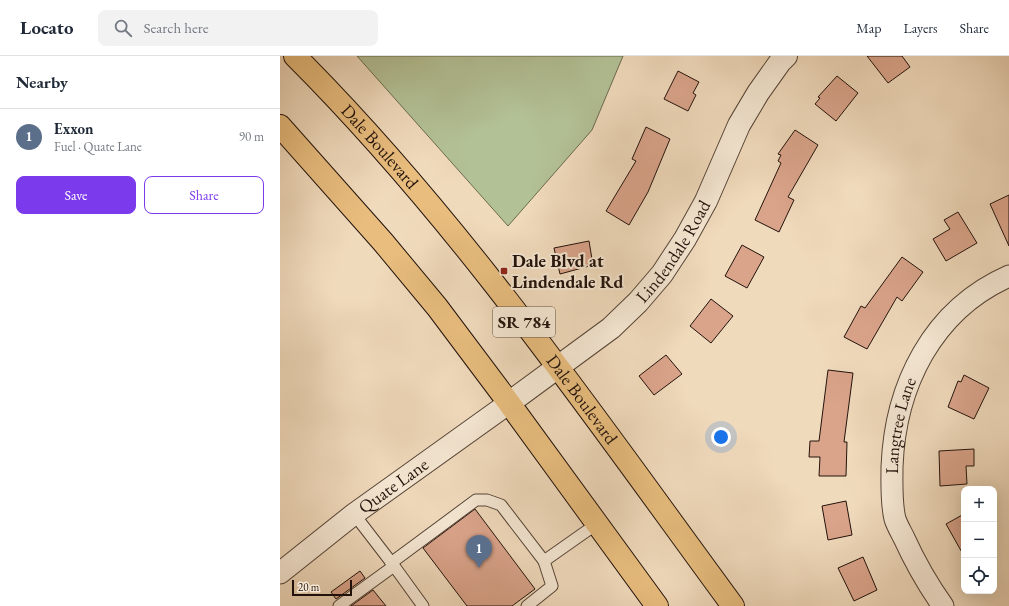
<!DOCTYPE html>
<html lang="en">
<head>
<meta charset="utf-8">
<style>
	body { margin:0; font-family:"EB Garamond",serif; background:#f2f2f3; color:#1f2937 }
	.controls { position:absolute; right:12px; bottom:12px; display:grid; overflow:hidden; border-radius:8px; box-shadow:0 4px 16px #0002 }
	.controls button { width:36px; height:36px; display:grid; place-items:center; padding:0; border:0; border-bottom:1px solid #e0e1e3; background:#fff; color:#1f2937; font:20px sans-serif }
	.scale { position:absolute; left:12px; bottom:10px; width:60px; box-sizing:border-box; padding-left:4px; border:2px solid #22120b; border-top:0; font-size:11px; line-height:14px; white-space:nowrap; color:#22120b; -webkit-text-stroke:3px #f5e7d3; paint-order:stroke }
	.you { position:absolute; left:441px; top:381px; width:14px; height:14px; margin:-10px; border:3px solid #fff; border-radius:50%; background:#1a73e8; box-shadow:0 0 0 6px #1a73e833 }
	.badge { display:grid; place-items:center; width:26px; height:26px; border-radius:50%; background:#7c3aed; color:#fff; font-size:13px; font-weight:700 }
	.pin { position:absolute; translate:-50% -33px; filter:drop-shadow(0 1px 2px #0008) }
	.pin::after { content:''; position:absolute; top:21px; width:14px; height:12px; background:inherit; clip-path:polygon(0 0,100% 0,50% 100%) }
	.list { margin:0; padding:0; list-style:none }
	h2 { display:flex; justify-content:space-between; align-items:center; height:52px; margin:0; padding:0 16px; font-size:17px }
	h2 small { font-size:13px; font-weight:400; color:#747a83 }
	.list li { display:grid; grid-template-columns:26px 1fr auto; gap:12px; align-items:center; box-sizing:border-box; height:56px; padding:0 16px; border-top:1px solid #e0e1e3 }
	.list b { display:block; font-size:15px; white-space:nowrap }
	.list p { margin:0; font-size:13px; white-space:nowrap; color:#747a83 }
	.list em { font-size:13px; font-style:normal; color:#747a83 }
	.actions { display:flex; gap:8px; padding:12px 16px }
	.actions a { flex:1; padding:9px 0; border:1px solid #7c3aed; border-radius:8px; text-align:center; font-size:14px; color:#7c3aed }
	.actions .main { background:#7c3aed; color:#fff }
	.icon { flex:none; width:22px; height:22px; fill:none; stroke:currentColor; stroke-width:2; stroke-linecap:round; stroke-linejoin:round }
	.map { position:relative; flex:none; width:729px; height:550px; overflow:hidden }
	header { display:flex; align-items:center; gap:24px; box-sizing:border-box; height:56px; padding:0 20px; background:#fff; border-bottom:1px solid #e0e1e3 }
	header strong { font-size:19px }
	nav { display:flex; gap:22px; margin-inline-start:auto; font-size:14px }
	.search { width:280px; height:36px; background:#f2f2f3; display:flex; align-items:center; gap:10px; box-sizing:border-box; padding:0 14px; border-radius:8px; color:#747a83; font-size:15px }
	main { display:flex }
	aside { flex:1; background:#fff }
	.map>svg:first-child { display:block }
	.green { fill:#b3c196; stroke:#6a6a50 }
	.building { fill:#daa48b; stroke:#22120b }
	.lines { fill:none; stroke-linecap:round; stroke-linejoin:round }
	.service-casing { stroke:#564437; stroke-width:13 }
	.minor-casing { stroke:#564437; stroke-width:23 }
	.tertiary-casing { stroke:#564437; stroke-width:24 }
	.primary-casing { stroke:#22120b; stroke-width:24 }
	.service { stroke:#f5e7d3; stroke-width:11 }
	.minor { stroke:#f5e7d3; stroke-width:21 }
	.tertiary { stroke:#f5e7d3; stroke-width:22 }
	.primary { stroke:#e8bd7e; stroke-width:22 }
	.poi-dot { fill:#8f2418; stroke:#f5e7d3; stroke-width:1.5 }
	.labels { text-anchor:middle; stroke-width:4; stroke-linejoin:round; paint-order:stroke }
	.shield { fill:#f5e7d3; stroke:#615247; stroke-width:1 }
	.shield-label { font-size:17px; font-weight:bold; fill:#22120b }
	.street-label { font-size:18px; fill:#22120b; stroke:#f5e7d3 }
	.poi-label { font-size:18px; font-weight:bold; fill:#22120b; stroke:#f5e7d3; text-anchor:start }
</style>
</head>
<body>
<header>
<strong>Locato</strong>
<div class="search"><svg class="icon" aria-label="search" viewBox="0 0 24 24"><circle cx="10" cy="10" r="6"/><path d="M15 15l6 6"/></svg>Search here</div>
<nav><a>Map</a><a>Layers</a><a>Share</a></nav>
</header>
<main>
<aside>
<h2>Nearby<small></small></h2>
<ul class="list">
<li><span class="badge" style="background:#5c6f8a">1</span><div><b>Exxon</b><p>Fuel · Quate Lane</p></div><em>90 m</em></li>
</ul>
<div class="actions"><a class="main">Save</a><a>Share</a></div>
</aside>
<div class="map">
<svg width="729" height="550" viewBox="0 0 729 550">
	<rect width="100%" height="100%" fill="#f0dabc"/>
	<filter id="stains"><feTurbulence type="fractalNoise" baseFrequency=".005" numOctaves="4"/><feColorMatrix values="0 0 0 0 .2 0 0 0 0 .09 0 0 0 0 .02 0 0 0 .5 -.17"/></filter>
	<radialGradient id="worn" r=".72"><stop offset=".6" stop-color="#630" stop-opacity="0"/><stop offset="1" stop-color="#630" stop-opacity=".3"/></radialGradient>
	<!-- green -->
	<path class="green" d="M 77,0 L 343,0 L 312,74 L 228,170 Z"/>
	<!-- building -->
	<g class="building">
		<path d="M 587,0 L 622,0 L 630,11 L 608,27 Z"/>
		<path d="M 398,15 L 419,26 L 413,37 L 416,39 L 408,55 L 384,43 Z"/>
		<path d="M 557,20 L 578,37 L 556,65 L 535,48 L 540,42 L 538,41 Z"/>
		<path d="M 366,71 L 390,83 L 368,136 L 349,169 L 326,155 L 356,105 L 352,103 Z"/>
		<path d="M 515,74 L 538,89 L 508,141 L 514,144 L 499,176 L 475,164 L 501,107 L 498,105 L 501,99 L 498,98 Z"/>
		<path d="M 729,139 L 729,190 L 710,148 Z"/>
		<path d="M 678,156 L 697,187 L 666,205 L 653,183 L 670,173 L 664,164 Z"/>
		<path d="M 309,185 L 313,209 L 280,218 L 274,192 Z"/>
		<path d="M 462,189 L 484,201 L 467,232 L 445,220 Z"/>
		<path d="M 622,201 L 643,216 L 622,245 L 617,241 L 587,293 L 564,281 L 581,250 L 585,252 Z"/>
		<path d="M 431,243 L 453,260 L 431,287 L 410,270 Z"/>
		<path d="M 386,299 L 402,318 L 374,339 L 359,320 Z"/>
		<path d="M 548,314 L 573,317 L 564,386 L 567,386 L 566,420 L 539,420 L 540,401 L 529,401 L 530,385 L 539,385 Z"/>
		<path d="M 684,319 L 709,332 L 694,363 L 668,351 L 678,325 L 681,326 Z"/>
		<path d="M 694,393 L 694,410 L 686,410 L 687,428 L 660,430 L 659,395 Z"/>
		<path d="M 566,445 L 572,479 L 548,484 L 542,450 Z"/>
		<path d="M 195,453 L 255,533 L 232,550 L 187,550 L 143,492 Z"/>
		<path d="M 684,458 L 684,500 L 666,468 Z"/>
		<path d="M 583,501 L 597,534 L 574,545 L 558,512 Z"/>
		<path d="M 80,515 L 85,522 L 56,543 L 51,536 Z"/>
		<path d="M 93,534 L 106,550 L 71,550 Z"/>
	</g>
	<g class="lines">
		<!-- service casing -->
		<g class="service-casing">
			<g id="service">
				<path d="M 74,458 L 114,510"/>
				<path d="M 111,507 L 196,444 L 207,444 L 221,449 L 264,505"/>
				<path d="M 59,550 L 114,510 L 143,550"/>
				<path d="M 247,550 L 272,530 L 264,505 L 318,467"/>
			</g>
		</g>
		<!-- minor casing -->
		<g class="minor-casing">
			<g id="minor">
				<path id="s1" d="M 0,517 L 74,458 L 229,347"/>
				<path id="s2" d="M 663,550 C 648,529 635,506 624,482 C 621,476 617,469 615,463 C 611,447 612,427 612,411 C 615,330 652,254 729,220"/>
			</g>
		</g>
		<!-- tertiary casing -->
		<g class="tertiary-casing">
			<g id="tertiary">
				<path id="s3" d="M 229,347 L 331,272 L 358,246 L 382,218 L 405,183 L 426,145 L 459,69 L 478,37 L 500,6 L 506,0"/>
			</g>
		</g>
		<!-- primary casing -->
		<g class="primary-casing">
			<g id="primary">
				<path id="s4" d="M 15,0 C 181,166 314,361 453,550"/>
				<path d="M 0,70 L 103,186 L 157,251 L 229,347 L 377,550"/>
			</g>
		</g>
		<!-- service -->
		<use href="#service" class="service"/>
		<!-- minor -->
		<use href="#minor" class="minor"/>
		<!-- tertiary -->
		<use href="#tertiary" class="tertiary"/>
		<!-- primary -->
		<use href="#primary" class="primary"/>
	</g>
	<!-- markers -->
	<rect class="poi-dot" x="220" y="211" width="8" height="8" rx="2"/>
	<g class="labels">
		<!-- shield labels -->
		<rect class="shield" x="213" y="251" width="62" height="30" rx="3"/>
		<g class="shield-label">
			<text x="244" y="272">SR 784</text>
		</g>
		<!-- street labels -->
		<g class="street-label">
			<text dy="6" stroke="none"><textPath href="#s4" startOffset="124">Dale Boulevard</textPath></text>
			<text dy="6" stroke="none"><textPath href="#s3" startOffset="226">Lindendale Road</textPath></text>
			<text dy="6" stroke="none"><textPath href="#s4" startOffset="448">Dale Boulevard</textPath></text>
			<text dy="6" stroke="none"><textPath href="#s2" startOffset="194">Langtree Lane</textPath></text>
			<text dy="6" stroke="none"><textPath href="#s1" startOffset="143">Quate Lane</textPath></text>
		</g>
		<!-- poi labels -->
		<g class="poi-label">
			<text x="232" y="211">Dale Blvd at<tspan x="232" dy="21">Lindendale Rd</tspan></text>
		</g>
	</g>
	<rect width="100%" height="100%" filter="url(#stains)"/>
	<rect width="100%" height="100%" fill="url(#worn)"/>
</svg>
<div class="controls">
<button>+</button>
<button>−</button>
<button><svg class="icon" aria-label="locate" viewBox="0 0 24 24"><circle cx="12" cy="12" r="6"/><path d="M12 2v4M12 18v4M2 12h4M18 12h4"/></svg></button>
</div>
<div class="scale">20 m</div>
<div class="you"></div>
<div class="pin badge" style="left:199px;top:512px;background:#5c6f8a">1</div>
</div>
</main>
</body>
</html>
